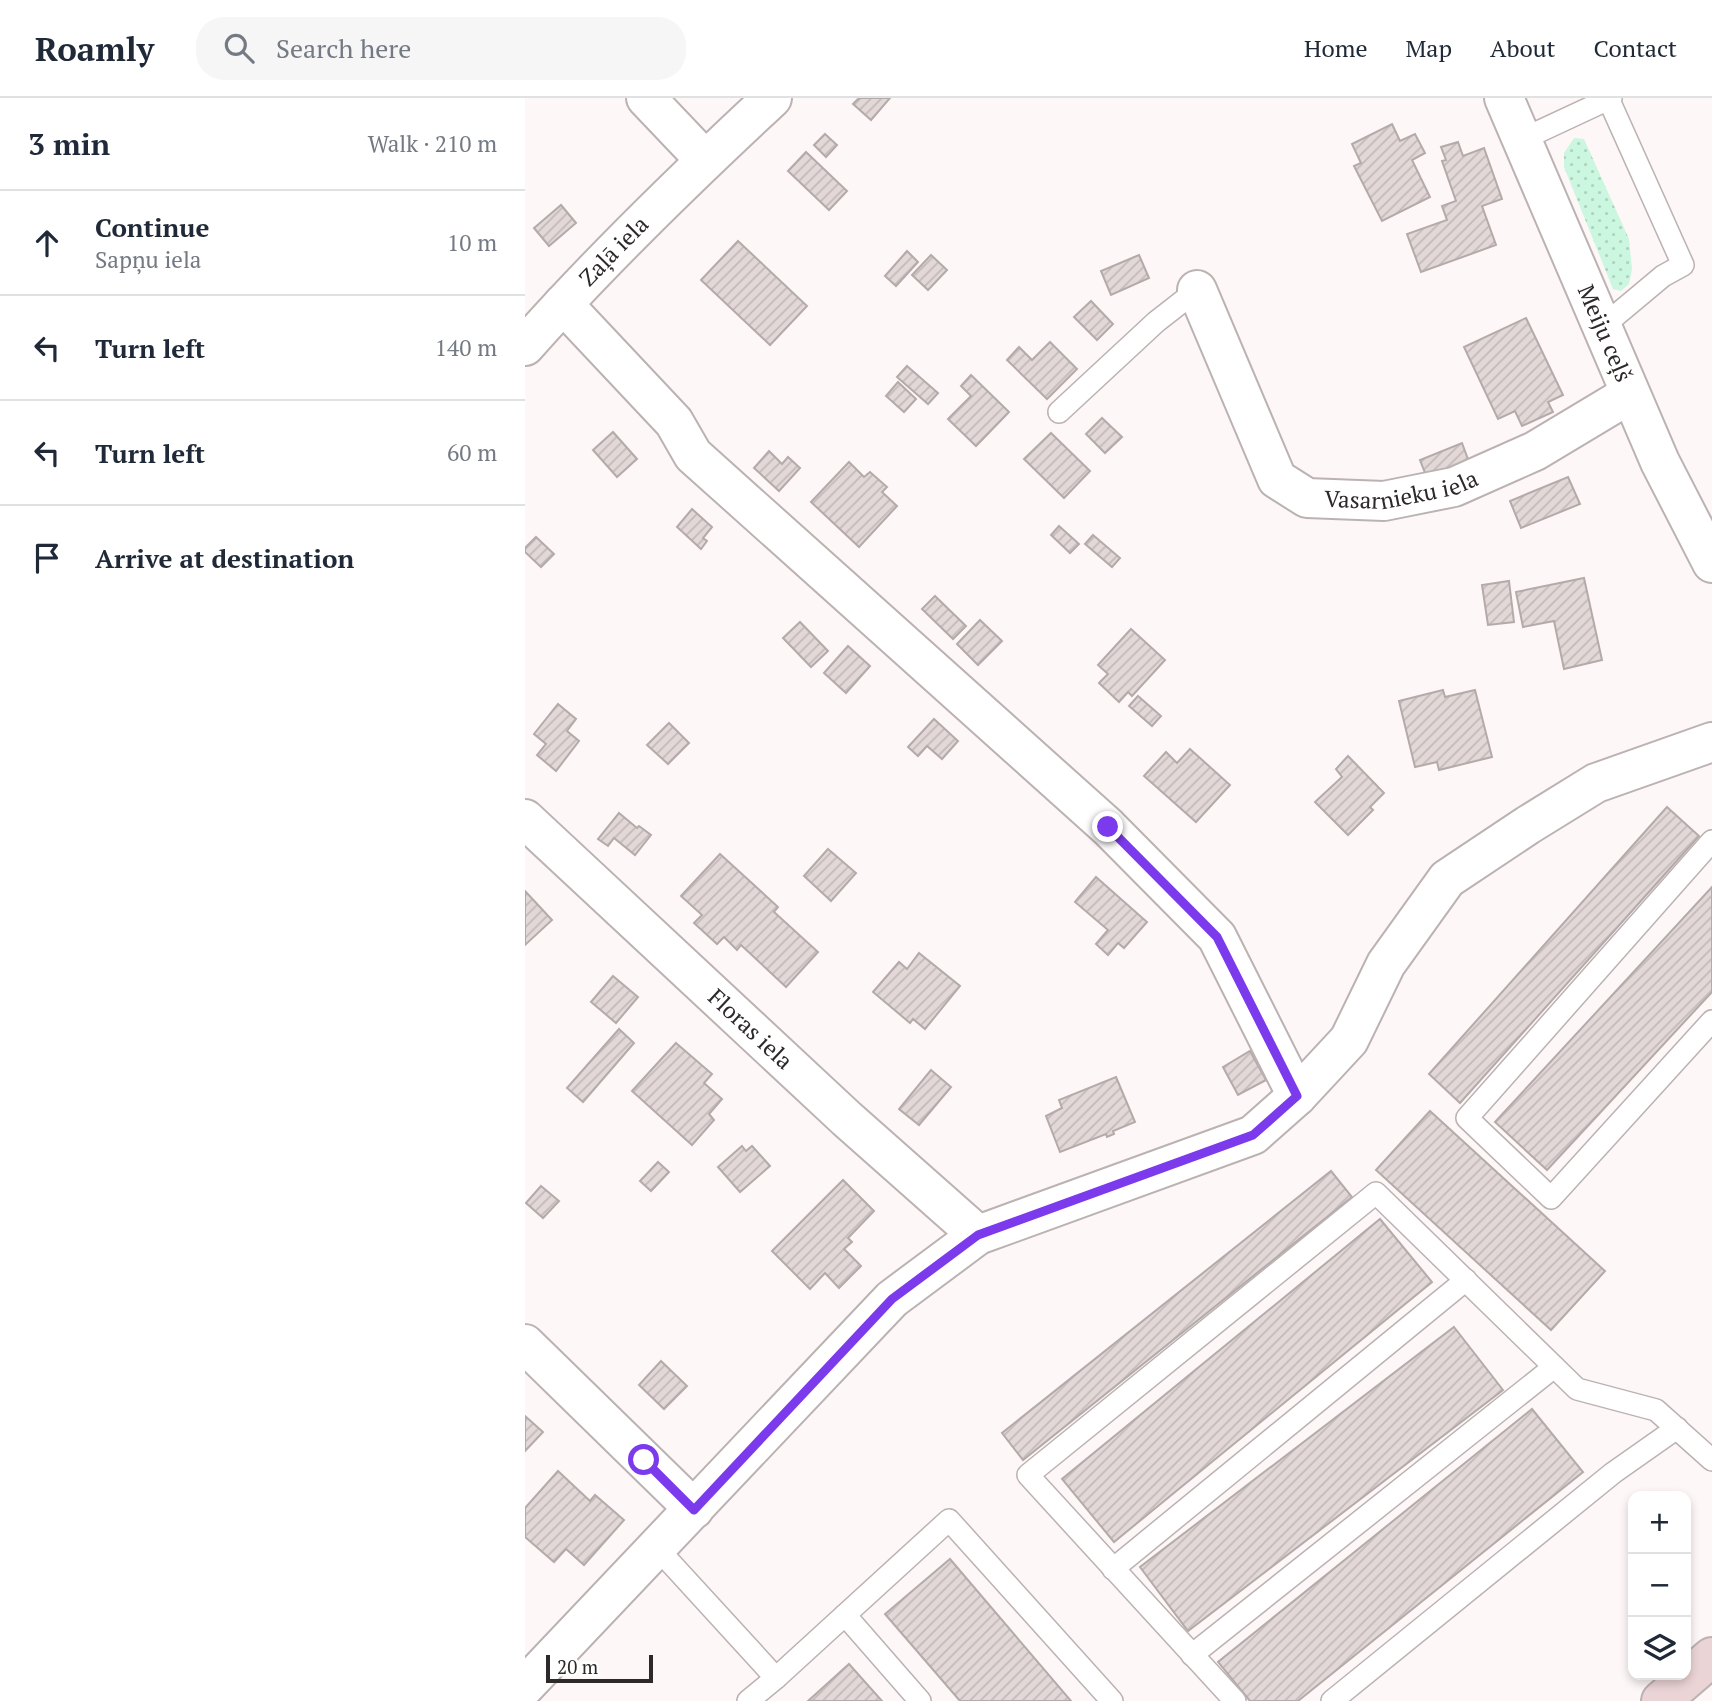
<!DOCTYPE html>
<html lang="en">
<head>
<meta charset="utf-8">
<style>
	body { margin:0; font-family:"PT Serif",serif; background:#f6f6f7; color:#1f2937 }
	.controls { position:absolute; right:21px; bottom:21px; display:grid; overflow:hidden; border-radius:14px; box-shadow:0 4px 10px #0003 }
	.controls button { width:63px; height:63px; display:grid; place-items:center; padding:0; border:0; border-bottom:2px solid #e0e1e3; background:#fff; color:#1f2937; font:35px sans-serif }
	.scale { position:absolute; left:21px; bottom:18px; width:107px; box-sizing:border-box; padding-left:7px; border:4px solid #2d2929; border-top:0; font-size:19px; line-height:24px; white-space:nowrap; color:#2d2929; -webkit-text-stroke:5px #fff; paint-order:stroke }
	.stop { position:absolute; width:21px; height:21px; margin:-16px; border:5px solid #7c3aed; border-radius:50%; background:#fff }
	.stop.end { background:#7c3aed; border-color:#fff; box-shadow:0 2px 7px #0008 }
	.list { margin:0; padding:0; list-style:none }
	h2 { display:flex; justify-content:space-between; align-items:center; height:91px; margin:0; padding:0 28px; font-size:30px }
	h2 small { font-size:23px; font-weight:400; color:#747a83 }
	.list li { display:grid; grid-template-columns:46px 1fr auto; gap:21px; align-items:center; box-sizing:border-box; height:105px; padding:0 28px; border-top:2px solid #e0e1e3 }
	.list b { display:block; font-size:26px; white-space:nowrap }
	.list p { margin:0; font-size:23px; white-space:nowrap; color:#747a83 }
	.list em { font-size:23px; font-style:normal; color:#747a83 }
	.icon { flex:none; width:38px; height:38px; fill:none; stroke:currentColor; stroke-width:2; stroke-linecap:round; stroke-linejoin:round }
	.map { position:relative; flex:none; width:1187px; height:1603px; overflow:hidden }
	header { display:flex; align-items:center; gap:42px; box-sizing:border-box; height:98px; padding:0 35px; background:#fff; border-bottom:2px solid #e0e1e3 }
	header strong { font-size:33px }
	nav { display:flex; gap:38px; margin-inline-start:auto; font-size:24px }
	.search { width:490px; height:63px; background:#f6f6f7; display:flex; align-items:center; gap:18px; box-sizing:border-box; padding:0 24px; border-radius:28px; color:#747a83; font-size:26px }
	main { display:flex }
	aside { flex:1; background:#fff }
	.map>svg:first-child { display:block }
	.green { fill:url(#green-dots) }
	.building { fill:url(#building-hatch); stroke:#b5aaaa; stroke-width:2 }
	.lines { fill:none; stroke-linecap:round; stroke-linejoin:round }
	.service-casing { stroke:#bcb2b2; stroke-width:24 }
	.minor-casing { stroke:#bcb2b2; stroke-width:42 }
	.tertiary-casing { stroke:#bcb2b2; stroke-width:42 }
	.secondary-casing { stroke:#bcb2b2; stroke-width:42 }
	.service { stroke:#fff; stroke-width:21 }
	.minor { stroke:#fff; stroke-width:38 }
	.tertiary { stroke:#fff; stroke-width:38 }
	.secondary { stroke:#ebd4d5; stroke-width:38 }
	.route { stroke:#7c3aed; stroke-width:9 }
	.labels { text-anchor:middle; stroke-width:6; stroke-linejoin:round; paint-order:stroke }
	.street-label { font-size:23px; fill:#2d2929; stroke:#fff }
</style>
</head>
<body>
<header>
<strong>Roamly</strong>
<div class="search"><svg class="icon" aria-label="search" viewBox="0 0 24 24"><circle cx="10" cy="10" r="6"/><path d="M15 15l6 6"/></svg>Search here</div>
<nav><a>Home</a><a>Map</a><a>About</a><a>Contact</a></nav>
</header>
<main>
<aside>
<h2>3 min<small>Walk · 210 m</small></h2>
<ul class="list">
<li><svg class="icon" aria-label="ahead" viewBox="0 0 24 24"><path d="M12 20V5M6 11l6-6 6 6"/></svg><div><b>Continue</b><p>Sapņu iela</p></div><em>10 m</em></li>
<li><svg class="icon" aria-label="left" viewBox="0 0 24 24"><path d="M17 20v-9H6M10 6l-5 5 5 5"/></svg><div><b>Turn left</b></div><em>140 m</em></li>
<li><svg class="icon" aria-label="left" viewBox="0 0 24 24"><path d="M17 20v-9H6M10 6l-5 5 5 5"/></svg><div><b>Turn left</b></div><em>60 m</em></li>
<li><svg class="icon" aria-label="arrive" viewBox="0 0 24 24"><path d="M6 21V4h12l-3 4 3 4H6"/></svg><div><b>Arrive at destination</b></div></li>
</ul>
</aside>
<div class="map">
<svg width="1187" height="1603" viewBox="0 0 1187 1603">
	<defs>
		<pattern id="green-dots" width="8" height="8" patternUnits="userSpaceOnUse" patternTransform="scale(1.75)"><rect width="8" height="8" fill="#cbf6df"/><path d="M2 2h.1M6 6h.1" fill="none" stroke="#afd3bf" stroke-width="1.8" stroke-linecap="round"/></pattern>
		<pattern id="building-hatch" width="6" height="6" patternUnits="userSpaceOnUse" patternTransform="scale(1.75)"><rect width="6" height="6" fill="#e3d8d8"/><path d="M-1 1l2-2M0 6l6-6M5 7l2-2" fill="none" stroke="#c3b9b9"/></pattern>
	</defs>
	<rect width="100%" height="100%" fill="#fef7f7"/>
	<!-- green -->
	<path class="green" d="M 1049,40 L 1059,41 L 1104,141 L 1107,171 L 1104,186 L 1096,193 L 1088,191 L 1039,69 L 1039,55 Z"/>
	<!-- building -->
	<g class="building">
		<path d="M 334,0 L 365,0 L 346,22 L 328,6 Z"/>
		<path d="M 867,26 L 875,43 L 890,36 L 900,55 L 887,62 L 905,99 L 857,123 L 829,68 L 836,65 L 827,46 Z"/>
		<path d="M 300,36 L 312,47 L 301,59 L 289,47 Z"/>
		<path d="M 933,44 L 938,58 L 959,50 L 977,101 L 957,108 L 971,147 L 896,174 L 882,136 L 922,122 L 917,108 L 931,103 L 917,63 L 921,62 L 916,49 Z"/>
		<path d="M 281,54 L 322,93 L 304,112 L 263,73 Z"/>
		<path d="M 36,107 L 51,125 L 24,148 L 9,130 Z"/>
		<path d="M 213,143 L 282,208 L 245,247 L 176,182 Z"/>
		<path d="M 382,153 L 393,164 L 371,188 L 360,178 Z"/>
		<path d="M 406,157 L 422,172 L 403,192 L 387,177 Z"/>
		<path d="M 614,157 L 624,180 L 586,197 L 576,173 Z"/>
		<path d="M 566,203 L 588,226 L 572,242 L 549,219 Z"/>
		<path d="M 1001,220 L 1038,297 L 1023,304 L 1028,314 L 997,328 L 990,313 L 973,321 L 939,249 Z"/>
		<path d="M 525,244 L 552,271 L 522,301 L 482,262 L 494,249 L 507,262 Z"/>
		<path d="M 382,268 L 413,295 L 403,306 L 372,279 Z"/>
		<path d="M 446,277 L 484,314 L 451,348 L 423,321 L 446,298 L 436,288 Z"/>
		<path d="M 373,284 L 391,301 L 379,314 L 361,298 Z"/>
		<path d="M 577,320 L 597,339 L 580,355 L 561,336 Z"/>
		<path d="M 88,334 L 112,361 L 92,379 L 68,352 Z"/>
		<path d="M 526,335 L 565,373 L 539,400 L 499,361 Z"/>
		<path d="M 937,345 L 944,364 L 902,380 L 895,362 Z"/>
		<path d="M 244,353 L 257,366 L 263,359 L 275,370 L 254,393 L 229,370 Z"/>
		<path d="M 324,364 L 339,379 L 345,374 L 362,389 L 357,394 L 372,408 L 334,449 L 286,404 Z"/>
		<path d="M 1043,379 L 1055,406 L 996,430 L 985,403 Z"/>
		<path d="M 167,411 L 187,429 L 178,440 L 182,443 L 176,451 L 152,429 Z"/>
		<path d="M 534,428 L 554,446 L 545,455 L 526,437 Z"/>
		<path d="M 568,437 L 595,460 L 587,469 L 560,446 Z"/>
		<path d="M 11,439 L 29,456 L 16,469 L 0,454 L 0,450 Z"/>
		<path d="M 1059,480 L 1077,562 L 1039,571 L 1029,523 L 998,529 L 991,494 Z"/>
		<path d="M 984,483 L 989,524 L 963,527 L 957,487 Z"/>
		<path d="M 410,498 L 441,528 L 428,541 L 397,511 Z"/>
		<path d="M 455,522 L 477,543 L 453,567 L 432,546 Z"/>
		<path d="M 275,524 L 303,553 L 286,569 L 258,540 Z"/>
		<path d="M 606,531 L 640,562 L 607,598 L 603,594 L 594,604 L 574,585 L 583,576 L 573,567 Z"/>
		<path d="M 323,548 L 345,568 L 321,595 L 299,575 Z"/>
		<path d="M 918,592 L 920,599 L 950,592 L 967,659 L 914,672 L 912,664 L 890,669 L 874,603 Z"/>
		<path d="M 613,598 L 636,618 L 627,628 L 604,608 Z"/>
		<path d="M 33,606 L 51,621 L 42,633 L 54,643 L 31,673 L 12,657 L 21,646 L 9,636 Z"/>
		<path d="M 409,621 L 433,643 L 417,661 L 402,648 L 393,658 L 383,649 Z"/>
		<path d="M 144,625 L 164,645 L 143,666 L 122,647 Z"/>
		<path d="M 665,651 L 705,687 L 671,724 L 619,678 L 641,654 L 652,665 Z"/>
		<path d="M 823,658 L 859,695 L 845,709 L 848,712 L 823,737 L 790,704 L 817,679 L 811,671 Z"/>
		<path d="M 1142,709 L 1174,738 L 935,1005 L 904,976 Z"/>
		<path d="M 94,715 L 112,730 L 114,728 L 126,737 L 110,757 L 89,740 L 83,748 L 73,741 Z"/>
		<path d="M 303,751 L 331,775 L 306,803 L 279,778 Z"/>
		<path d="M 195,756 L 253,809 L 249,814 L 293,854 L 261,889 L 216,847 L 212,852 L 199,839 L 192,846 L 169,825 L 177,817 L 156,798 Z"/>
		<path d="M 571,779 L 622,824 L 599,850 L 593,845 L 583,857 L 571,846 L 583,832 L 550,804 Z"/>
		<path d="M 1187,789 L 1187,894 L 1022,1072 L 970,1024 Z"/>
		<path d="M 0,793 L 27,822 L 0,847 Z"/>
		<path d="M 394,855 L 435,888 L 400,931 L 388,921 L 385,925 L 348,894 L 374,864 L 382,871 Z"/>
		<path d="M 88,878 L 113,899 L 91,925 L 66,904 Z"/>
		<path d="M 94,931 L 109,945 L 58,1004 L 42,990 Z"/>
		<path d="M 151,945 L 187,976 L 179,985 L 197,1001 L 184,1016 L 189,1022 L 167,1047 L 107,993 Z"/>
		<path d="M 725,953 L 741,982 L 713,997 L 698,969 Z"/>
		<path d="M 406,972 L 426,989 L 394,1027 L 374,1011 Z"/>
		<path d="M 591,979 L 610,1024 L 588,1033 L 589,1036 L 582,1039 L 581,1036 L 535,1054 L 521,1018 L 537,1010 L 534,1002 Z"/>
		<path d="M 905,1013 L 1080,1173 L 1026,1232 L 851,1072 Z"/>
		<path d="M 217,1048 L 221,1053 L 227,1048 L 245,1068 L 215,1094 L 193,1069 Z"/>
		<path d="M 133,1064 L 144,1074 L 126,1093 L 115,1083 Z"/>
		<path d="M 806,1073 L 827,1099 L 498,1362 L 477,1335 Z"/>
		<path d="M 318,1082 L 349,1113 L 323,1140 L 327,1144 L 319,1151 L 336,1168 L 314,1190 L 300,1175 L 285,1191 L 247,1153 Z"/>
		<path d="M 16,1088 L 34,1103 L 18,1120 L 1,1105 Z"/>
		<path d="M 855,1121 L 907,1184 L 589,1444 L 537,1381 Z"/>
		<path d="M 929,1229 L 978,1292 L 663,1533 L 615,1469 Z"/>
		<path d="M 136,1263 L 162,1288 L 139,1311 L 114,1287 Z"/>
		<path d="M 1007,1311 L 1058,1374 L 773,1603 L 725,1603 L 693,1564 Z"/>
		<path d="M 0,1318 L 18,1334 L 0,1353 Z"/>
		<path d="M 33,1373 L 65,1403 L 70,1397 L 99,1422 L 59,1467 L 41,1451 L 29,1464 L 0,1439 L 0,1410 Z"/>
		<path d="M 425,1461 L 546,1603 L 435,1603 L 360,1516 Z"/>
		<path d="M 324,1566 L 357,1603 L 283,1603 Z"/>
	</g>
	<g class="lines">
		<!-- service casing -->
		<g class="service-casing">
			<g id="service">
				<path d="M 996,42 L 1086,0"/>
				<path d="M 1077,229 L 1138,178 L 1158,167 L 1083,0"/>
				<path d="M 534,314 L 631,224 L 672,192"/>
				<path d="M 1187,743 L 942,1020 L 1026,1100 L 1187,923"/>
				<path d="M 132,1450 L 251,1580"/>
				<path d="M 588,1471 L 941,1182"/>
				<path d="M 320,1517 L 395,1603"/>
				<path d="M 667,1557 L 1029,1269"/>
				<path d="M 223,1603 L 251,1580 L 424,1422 L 587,1603"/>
				<path d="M 710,1603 L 503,1377 L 851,1095 L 1052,1291 L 1131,1312 L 1187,1362"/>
				<path d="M 807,1603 L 1088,1375 L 1152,1330"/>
			</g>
		</g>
		<!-- minor casing -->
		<g class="minor-casing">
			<g id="minor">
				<path d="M 121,0 L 180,62"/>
				<path id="s1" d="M 672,192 L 752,381 L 782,400 L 859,403 L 929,389 L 1010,353 L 1105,296"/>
				<path d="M 38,206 L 149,324 L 168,357 L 583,729 L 692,839 L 772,998"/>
				<path id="s2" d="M 0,248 C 77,161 162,79 247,0"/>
				<path id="s3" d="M 0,721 L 322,1021 L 453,1137"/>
				<path d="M 0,1246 L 169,1411"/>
				<path d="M 0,1588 L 367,1201 L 453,1137 L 728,1037 L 772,998 L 824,942 L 861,866 L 922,781 L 1003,727 L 1071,685 L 1187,644"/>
			</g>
		</g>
		<!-- tertiary casing -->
		<g class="tertiary-casing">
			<g id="tertiary">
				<path id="s4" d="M 979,0 L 1135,364 L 1187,465"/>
			</g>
		</g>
		<!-- secondary casing -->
		<g class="secondary-casing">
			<path id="secondary" d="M 1136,1603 L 1187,1559"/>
		</g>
		<!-- service -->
		<use href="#service" class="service"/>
		<!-- minor -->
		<use href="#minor" class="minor"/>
		<!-- tertiary -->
		<use href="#tertiary" class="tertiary"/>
		<!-- secondary -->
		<use href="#secondary" class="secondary"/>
	</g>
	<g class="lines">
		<!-- route -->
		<path class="route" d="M 119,1362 L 169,1412 L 367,1201 L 453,1137 L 728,1037 L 772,998 L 692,839 L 583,729"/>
	</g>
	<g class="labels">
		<!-- street labels -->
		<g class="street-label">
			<text dy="8" stroke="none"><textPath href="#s2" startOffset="130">Zaļā iela</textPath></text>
			<text dy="8" stroke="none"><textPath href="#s4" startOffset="256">Meiju ceļš</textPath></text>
			<text dy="8" stroke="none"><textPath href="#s1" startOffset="336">Vasarnieku iela</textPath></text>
			<text dy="8" stroke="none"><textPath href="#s3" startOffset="308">Floras iela</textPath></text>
		</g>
	</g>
</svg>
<div class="controls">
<button>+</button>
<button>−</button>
<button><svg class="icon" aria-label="layers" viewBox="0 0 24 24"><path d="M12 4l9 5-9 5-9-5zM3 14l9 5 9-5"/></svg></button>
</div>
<div class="scale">20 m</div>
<div class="stop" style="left:119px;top:1362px"></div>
<div class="stop end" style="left:583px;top:729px"></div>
</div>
</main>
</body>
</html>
